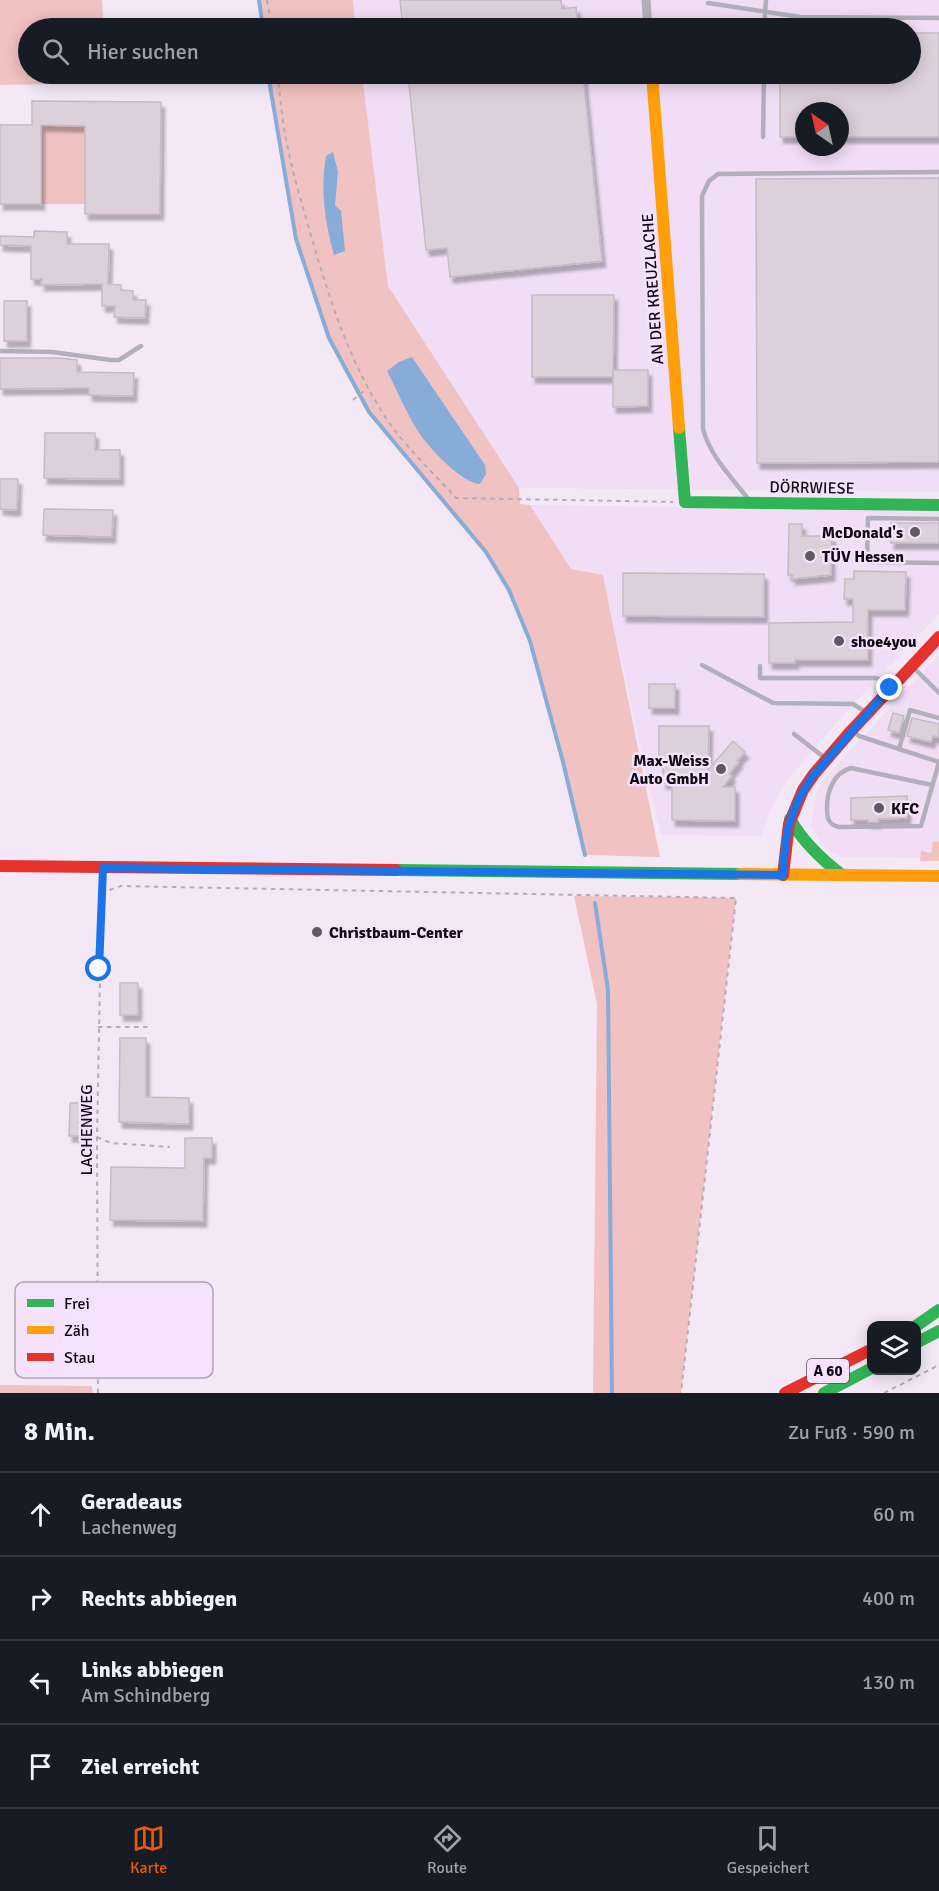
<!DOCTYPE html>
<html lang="de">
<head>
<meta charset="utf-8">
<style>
	body { margin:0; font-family:Signika,sans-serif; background:#20242c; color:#f1f3f6 }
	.controls { position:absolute; right:18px; bottom:18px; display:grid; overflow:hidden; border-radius:12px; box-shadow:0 3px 15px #0003 }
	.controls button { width:54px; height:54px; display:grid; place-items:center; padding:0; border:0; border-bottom:2px solid #363941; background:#171b24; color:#f1f3f6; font:30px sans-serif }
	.compass { position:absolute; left:795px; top:102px; width:54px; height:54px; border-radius:50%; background:#171b24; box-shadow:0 3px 15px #0003; rotate:326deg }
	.stop { position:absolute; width:18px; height:18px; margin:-14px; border:4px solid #1a73e8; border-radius:50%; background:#fff }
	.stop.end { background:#1a73e8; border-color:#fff; box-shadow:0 2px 6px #0008 }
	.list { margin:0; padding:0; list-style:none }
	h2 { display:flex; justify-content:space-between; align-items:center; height:78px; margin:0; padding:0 24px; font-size:26px }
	h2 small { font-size:20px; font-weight:400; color:#9ea1a6 }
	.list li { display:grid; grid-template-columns:39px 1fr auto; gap:18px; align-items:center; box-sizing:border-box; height:84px; padding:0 24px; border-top:2px solid #363941 }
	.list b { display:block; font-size:22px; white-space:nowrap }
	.list p { margin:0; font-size:20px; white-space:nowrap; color:#9ea1a6 }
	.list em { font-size:20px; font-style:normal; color:#9ea1a6 }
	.icon { flex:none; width:33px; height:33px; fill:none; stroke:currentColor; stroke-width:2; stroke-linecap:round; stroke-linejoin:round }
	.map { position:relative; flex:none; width:939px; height:1393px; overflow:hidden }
	.search { position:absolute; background:#171b24; box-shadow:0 3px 15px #0003; left:18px; right:18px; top:18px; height:66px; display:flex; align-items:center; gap:15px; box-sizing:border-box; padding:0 21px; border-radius:33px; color:#9ea1a6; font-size:22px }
	.sheet { height:414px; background:#171b24 }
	nav { display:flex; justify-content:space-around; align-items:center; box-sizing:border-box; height:84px; border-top:2px solid #363941; background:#171b24; font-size:16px; color:#9ea1a6 }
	nav a { display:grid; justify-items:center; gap:3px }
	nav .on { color:#ea580c }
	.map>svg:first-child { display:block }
	.built { fill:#f1ddf6; fill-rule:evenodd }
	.green { fill:#f1c2c2 }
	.water { fill:#87acd8 }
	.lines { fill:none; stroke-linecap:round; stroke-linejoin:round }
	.stream { stroke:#87acd8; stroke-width:4 }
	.building { fill:#ddd0da; stroke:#c6bbc4; stroke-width:1.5; filter:url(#shadow) }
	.path { stroke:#b2adb9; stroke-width:2; stroke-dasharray:4.5 4.5; stroke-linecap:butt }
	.lane { stroke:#b1afbb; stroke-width:4.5 }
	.street { stroke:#b1afbb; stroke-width:9 }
	.fast { stroke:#30b455; stroke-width:12 }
	.slow { stroke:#ff9f0a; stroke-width:12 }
	.jam { stroke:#e5322d; stroke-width:12 }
	.route { stroke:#1a73e8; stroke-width:8 }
	.poi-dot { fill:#605762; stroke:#f7e2fd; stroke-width:2 }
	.labels { text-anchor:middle; stroke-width:5; stroke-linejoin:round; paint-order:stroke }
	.shield { fill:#f7e2fd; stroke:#554a58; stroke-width:1.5 }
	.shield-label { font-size:15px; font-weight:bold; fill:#100912 }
	.street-label { font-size:16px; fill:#100912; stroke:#f7e2fd }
	.poi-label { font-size:16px; font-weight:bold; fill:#100912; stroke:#f7e2fd; text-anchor:start }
	.key { fill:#f7e2fd; stroke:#b2a1b6; stroke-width:1.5 }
	.key-label { font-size:16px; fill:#100912 }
</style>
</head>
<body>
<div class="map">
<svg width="939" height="1393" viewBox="0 0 939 1393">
	<defs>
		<filter id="shadow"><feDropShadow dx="3.5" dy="6" stdDeviation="1.5" flood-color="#0004"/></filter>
	</defs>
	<rect width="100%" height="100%" fill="#f4e8f7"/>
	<!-- built -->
	<g class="built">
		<path d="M 353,0 L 939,0 L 939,492 L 519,488 L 388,286 L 362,74 L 910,74 L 910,28 L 356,28 ZM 804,111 L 840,111 L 840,147 L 804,147 Z"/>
		<path d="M 530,505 L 939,510 L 939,614 L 848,710 L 786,782 L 769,812 L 762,836 L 661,835 L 649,787 L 603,576 L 571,569 Z"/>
		<path d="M 939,655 L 939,858 L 841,857 L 822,846 L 811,826 L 814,797 L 824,779 Z"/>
	</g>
	<!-- green -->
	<g class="green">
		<path d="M 0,0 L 102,0 L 104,28 L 28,28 L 28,74 L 107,74 L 108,83 L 0,85 Z"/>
		<path d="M 259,0 L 353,0 L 356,28 L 263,28 Z"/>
		<path d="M 268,74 L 362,74 L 388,286 L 519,488 L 520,504 L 530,505 L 571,569 L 603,575 L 660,857 L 585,855 L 563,762 L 530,641 L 509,590 L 486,552 L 369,412 L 329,338 L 296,239 Z"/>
		<path d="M 41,125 L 85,126 L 85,204 L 41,204 Z"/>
		<path d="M 933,841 L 939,842 L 939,861 L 920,861 L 921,851 L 931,853 Z"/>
		<path d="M 574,896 L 736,898 L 681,1393 L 593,1393 L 597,1004 Z"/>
		<path d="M 0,1385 L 92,1386 L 93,1393 L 0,1393 Z"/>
	</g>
	<!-- water -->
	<g class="water">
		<path d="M 333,152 L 338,172 L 335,205 L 341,211 L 345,251 L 334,255 C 325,222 320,190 326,156 Z"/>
		<path d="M 412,357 L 485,465 L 486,474 L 480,484 C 462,483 430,449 420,434 C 407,415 398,392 387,371 L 399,362 Z"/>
	</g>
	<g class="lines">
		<!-- stream -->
		<g class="stream">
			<path d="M 259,0 L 263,28"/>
			<path d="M 268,74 L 296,239 L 329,338 L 369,412 L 486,552 L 509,590 L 530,641 L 563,762 L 585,855"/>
			<path d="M 595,903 L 608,990 L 612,1393"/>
		</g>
	</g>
	<!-- building -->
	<g class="building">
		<path d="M 400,0 L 561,0 L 562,9 L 576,7 L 578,28 L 403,28 Z"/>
		<path d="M 910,33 L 939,33 L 939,137 L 840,137 L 840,111 L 804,111 L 804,137 L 780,137 L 780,74 L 910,74 Z"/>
		<path d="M 408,74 L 583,74 L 602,261 L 450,277 L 447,248 L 426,250 Z"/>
		<path d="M 32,101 L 161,102 L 160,214 L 85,214 L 85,126 L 41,125 L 41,204 L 0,204 L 0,125 L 32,125 Z"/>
		<path d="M 939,178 L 939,462 L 757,463 L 756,179 Z"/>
		<path d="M 34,231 L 67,232 L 67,244 L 109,244 L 108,284 L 121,285 L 121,290 L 133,291 L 133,300 L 146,300 L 145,318 L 114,317 L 115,306 L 102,306 L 102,284 L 41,285 L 42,279 L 31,279 L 31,246 L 0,245 L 0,236 L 34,237 Z"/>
		<path d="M 532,295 L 614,295 L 613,377 L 532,377 Z"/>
		<rect x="4" y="301" width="23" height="40"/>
		<path d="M 0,358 L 60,358 L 77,360 L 77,372 L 134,373 L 133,396 L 89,395 L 89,388 L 0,389 Z"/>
		<path d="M 613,370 L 648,370 L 648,406 L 613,407 Z"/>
		<path d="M 45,433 L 95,433 L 95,450 L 120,450 L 120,479 L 44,478 Z"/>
		<path d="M 0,479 L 18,479 L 17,510 L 0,509 Z"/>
		<path d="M 44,509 L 113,510 L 112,537 L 43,535 Z"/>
		<rect x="891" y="523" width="48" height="20"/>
		<path d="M 789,524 L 802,524 L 802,536 L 832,536 L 831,575 L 792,579 L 793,575 L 788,575 Z"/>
		<path d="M 854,571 L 906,572 L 905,610 L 868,610 L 868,660 L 795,660 L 795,663 L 769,663 L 769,623 L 853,622 L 853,599 L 844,599 L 845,579 L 854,579 Z"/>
		<path d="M 623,573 L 764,574 L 764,617 L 623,616 Z"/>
		<rect x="649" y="684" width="26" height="24"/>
		<path d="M 893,713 L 904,716 L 899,733 L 888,730 Z"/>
		<path d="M 912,718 L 939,724 L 939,737 L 933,736 L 931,742 L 907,736 Z"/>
		<path d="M 659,726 L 709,726 L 708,770 L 733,741 L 745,752 L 737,761 L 739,762 L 729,774 L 732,776 L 723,787 L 735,787 L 735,821 L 672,820 L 672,783 L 663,783 L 663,759 L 659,759 Z"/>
		<path d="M 907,796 L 907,818 L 878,819 L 878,822 L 868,822 L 868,820 L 851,820 L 851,798 Z"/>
		<rect x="120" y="983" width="18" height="32"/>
		<path d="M 120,1038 L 146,1038 L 146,1097 L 189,1098 L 189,1124 L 119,1122 Z"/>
		<path d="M 70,1103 L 87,1103 L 86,1136 L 69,1136 Z"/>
		<path d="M 185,1138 L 212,1138 L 212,1158 L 204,1158 L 203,1221 L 110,1220 L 111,1167 L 185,1168 Z"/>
	</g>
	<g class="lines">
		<!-- path -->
		<g class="path">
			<path d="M 267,0 L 272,28"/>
			<path d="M 277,74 C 280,92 281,110 284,128 C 291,171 305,214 317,256 C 334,312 352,365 384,415 C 404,446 432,471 456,498 L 673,502"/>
			<path d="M 353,400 L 368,388"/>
			<path d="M 101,893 L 121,886 L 736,898 L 681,1393"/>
			<path d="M 98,1027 L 148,1027"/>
			<path d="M 97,1137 L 111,1143 L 170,1147"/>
			<path d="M 98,1393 L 97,1137 L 102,877"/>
			<path d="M 884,1393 L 939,1365"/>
		</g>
		<!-- lane -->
		<g class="lane">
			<path d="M 708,3 L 800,17 L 939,18"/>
			<path d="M 764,28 L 766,0"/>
			<path d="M 763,137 L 764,74"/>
			<path d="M 0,351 L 52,352 L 111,360 L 119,360 L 141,346"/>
			<path d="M 749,500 C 732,478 710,456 703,429 L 702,196 L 709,181 L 718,174 L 939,172"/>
			<path d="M 939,519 L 868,518 L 867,562 L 939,563"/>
			<path d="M 702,665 L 773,703 L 853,704 L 867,713"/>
			<path d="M 760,666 L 760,678 L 877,678 L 890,688"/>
			<path d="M 913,667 L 939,693"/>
			<path d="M 854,732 L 859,736 L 939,762"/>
			<path d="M 794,734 L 825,758"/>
			<path d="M 899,749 L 910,710 L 939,718"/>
			<path d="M 932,785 L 851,768 C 833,773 827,792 827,808 C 827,812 827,819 830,822 C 832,825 836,826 839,827 L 921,826 L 939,762"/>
		</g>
		<!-- street -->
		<path class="street" d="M 646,0 L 648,28"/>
		<!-- fast -->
		<g class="fast">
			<path d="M 679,428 L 685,502 L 939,505"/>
			<path d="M 790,819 C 803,842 821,859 842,875"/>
			<path d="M 396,870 L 740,874"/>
			<path d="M 916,1326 L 939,1310"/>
			<path d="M 916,1343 L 939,1331"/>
			<path d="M 824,1393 L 872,1368"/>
		</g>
		<!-- slow -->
		<g class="slow">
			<path d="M 652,74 L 679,428"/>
			<path d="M 740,874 L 939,876"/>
		</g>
		<!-- jam -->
		<g class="jam">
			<path d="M 0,866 L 396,870"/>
			<path d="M 783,875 L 789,824 L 803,790 L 814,774 L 851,731 L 939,637"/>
			<path d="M 785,1393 L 872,1349"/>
		</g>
	</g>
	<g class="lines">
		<!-- route -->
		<path class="route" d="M 99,969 L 103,868 L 783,875 C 785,834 788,812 812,777 L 890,688"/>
	</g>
	<!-- markers -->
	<g class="poi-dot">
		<circle cx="915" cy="532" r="6"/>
		<circle cx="810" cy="556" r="6"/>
		<circle cx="839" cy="641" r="6"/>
		<circle cx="721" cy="769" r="6"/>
		<circle cx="879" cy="808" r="6"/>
		<circle cx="317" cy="932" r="6"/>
	</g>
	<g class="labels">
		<!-- shield labels -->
		<rect class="shield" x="807" y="1359" width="42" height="24" rx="4.5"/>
		<g class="shield-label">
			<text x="828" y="1376">A 60</text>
		</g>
		<!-- street labels -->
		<g class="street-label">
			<text transform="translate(652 289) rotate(-94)" y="6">AN DER KREUZLACHE</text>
			<text transform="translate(812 487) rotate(1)" y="6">DÖRRWIESE</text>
			<text transform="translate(86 1130) rotate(-90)" y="6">LACHENWEG</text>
		</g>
		<!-- poi labels -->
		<g class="poi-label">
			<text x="903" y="538" text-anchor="end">McDonald's</text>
			<text x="822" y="562">TÜV Hessen</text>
			<text x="851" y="647">shoe4you</text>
			<text x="709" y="766" text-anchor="end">Max-Weiss<tspan x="709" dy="18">Auto GmbH</tspan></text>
			<text x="891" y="814">KFC</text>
			<text x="329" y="938">Christbaum-Center</text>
		</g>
	</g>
	<!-- legend -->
	<rect x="15" y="1282" width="198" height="96" rx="9" class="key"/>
	<rect x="27" y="1299" width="27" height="8" fill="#30b455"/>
	<rect x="27" y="1326" width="27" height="8" fill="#ff9f0a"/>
	<rect x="27" y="1353" width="27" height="8" fill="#e5322d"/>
	<g class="key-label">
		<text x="64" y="1309">Frei</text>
		<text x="64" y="1336">Zäh</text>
		<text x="64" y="1363">Stau</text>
	</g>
</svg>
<div class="controls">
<button><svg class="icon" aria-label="layers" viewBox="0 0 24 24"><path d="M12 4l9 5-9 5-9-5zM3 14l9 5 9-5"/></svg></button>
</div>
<svg class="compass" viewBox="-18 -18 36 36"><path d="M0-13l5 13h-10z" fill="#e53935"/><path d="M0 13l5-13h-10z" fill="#9ea1a6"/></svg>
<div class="stop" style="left:99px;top:969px"></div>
<div class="stop end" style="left:890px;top:688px"></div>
<div class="search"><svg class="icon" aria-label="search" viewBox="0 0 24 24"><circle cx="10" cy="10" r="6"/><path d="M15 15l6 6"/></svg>Hier suchen</div>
</div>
<section class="sheet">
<h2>8 Min.<small>Zu Fuß · 590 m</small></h2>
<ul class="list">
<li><svg class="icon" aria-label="ahead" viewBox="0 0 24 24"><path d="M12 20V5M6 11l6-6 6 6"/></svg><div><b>Geradeaus</b><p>Lachenweg</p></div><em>60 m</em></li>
<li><svg class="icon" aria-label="right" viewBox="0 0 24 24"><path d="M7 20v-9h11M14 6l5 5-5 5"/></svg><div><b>Rechts abbiegen</b></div><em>400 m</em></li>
<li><svg class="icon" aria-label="left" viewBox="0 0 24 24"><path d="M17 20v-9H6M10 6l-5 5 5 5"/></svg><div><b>Links abbiegen</b><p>Am Schindberg</p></div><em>130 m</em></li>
<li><svg class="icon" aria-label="arrive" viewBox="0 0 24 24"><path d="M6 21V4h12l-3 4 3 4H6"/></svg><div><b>Ziel erreicht</b></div></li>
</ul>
</section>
<nav>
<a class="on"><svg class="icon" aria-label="map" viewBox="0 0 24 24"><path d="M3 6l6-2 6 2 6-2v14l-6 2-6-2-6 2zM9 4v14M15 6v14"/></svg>Karte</a>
<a><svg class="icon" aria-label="directions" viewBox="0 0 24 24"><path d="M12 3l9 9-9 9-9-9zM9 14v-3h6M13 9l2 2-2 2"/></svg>Route</a>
<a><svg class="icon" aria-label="saved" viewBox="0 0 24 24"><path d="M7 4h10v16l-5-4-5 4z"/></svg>Gespeichert</a>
</nav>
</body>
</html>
